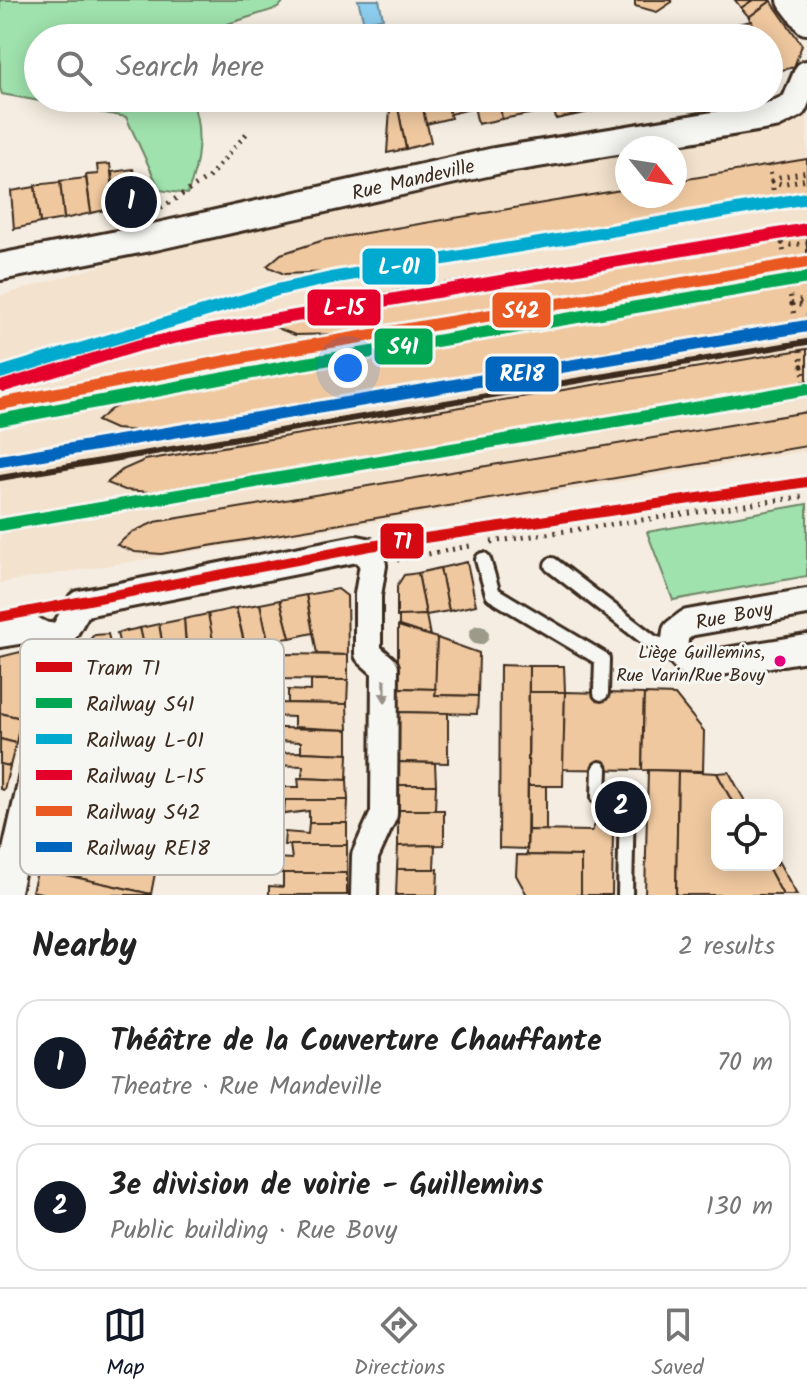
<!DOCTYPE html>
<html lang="en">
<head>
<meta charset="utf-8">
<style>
	body { margin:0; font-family:Kalam,sans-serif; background:#f2f2f2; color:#222 }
	.controls { position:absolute; right:24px; bottom:24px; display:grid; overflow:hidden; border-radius:16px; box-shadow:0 4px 20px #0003 }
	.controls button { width:72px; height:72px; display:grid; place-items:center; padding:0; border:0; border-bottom:2px solid #e0e0e0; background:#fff; color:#222; font:40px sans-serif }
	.compass { position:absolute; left:615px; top:136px; width:72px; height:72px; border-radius:50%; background:#fff; box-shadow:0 4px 20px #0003; rotate:120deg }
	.you { position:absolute; left:348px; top:368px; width:28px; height:28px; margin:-20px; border:6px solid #fff; border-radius:50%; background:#1a73e8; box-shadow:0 0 0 12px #1a73e833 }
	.badge { display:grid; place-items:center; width:52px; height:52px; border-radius:50%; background:#111827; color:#fff; font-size:26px; font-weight:700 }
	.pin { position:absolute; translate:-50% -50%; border:4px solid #fff; box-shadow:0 2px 8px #0006 }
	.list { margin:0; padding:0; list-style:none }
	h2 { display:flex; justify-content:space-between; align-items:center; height:104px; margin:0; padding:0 32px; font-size:34px }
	h2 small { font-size:26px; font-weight:400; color:#767676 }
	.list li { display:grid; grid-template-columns:52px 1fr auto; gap:24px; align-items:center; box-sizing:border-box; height:128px; margin:0 16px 16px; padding:0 16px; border:2px solid #e0e0e0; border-radius:24px }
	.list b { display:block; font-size:30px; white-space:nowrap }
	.list p { margin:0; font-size:26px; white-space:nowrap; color:#767676 }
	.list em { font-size:26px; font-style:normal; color:#767676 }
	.icon { flex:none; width:44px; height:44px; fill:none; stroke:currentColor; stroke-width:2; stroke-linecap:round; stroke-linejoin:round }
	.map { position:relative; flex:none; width:807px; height:895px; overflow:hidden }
	.search { position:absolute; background:#fff; box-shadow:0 4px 20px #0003; left:24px; right:24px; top:24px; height:88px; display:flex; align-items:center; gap:20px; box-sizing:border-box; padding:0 28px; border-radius:44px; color:#767676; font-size:30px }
	.sheet { height:392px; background:#fff }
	nav { display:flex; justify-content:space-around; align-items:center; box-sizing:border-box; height:112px; border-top:2px solid #e0e0e0; background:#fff; font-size:22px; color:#767676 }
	nav a { display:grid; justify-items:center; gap:4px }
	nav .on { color:#111827 }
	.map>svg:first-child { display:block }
	.built { fill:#f3e2cd; fill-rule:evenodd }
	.green { fill:#9fe2ad; stroke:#6d8666; stroke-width:2 }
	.water { fill:#8dcdee; stroke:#6c8c9b; stroke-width:2 }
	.building { fill:#efc89f; stroke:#3b2a1e; stroke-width:2 }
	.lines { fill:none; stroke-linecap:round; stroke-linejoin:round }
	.lane-casing { stroke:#3b2a1e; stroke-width:20 }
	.street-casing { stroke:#3b2a1e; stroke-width:32 }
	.path { stroke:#3b2a1e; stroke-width:5; stroke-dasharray:2 6; stroke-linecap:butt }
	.lane { stroke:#f6f6f2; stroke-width:14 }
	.street { stroke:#f6f6f2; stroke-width:26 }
	.rail { stroke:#3b2a1e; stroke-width:6 }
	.rail-1-casing { stroke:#f6f6f2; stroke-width:18 }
	.rail-2-casing { stroke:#f6f6f2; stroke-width:18 }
	.rail-3-casing { stroke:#f6f6f2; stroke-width:18 }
	.rail-4-casing { stroke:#f6f6f2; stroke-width:18 }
	.rail-5-casing { stroke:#f6f6f2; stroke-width:18 }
	.rail-1 { stroke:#00a651; stroke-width:12 }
	.rail-2 { stroke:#00a9ce; stroke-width:12 }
	.rail-3 { stroke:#e4002b; stroke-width:12 }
	.rail-4 { stroke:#ea5921; stroke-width:12 }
	.rail-5 { stroke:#0065bd; stroke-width:12 }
	.tram-1-casing { stroke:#f6f6f2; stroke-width:16 }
	.tram-1 { stroke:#d50911; stroke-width:10 }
	.tree { fill:#9c9b8a }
	.oneway { fill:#989088 }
	.bus-dot { fill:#e5007d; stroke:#f6f6f2; stroke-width:3 }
	.labels { text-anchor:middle; stroke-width:6; stroke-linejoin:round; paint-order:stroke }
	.bus-label { font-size:18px; fill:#3b2a1e; stroke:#f6f6f2; text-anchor:end }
	.street-label { font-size:20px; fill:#3b2a1e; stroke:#f6f6f2 }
	.key { fill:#f6f6f2; stroke:#beb9b2; stroke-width:2 }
	.key-label { font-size:22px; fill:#3b2a1e }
	.line-badge { stroke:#f6f6f2; stroke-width:3 }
	.badge-label { font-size:22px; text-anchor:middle; font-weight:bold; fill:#fff }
</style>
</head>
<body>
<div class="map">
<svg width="807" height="895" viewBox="0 0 807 895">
	<rect width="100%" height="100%" fill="#f5ede1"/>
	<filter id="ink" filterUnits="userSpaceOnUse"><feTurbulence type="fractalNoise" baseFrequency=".0125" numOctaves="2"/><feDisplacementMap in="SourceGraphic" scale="16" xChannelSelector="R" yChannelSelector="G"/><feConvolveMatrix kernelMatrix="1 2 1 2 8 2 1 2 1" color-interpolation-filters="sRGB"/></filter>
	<g filter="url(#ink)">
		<!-- built -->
		<path class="built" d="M 807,99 L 807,451 L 0,583 L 0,296 L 225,229 ZM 627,148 L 675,148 L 675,196 L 627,196 Z"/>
		<!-- green -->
		<g class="green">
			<path d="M 0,0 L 285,0 L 278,8 L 183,38 L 38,38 L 38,98 L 191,98 C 203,128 200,164 187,194 L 160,190 L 126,117 L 2,94 L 0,88 Z"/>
			<path d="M 807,504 L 807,576 L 673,600 L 647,532 Z"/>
		</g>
		<!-- water -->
		<path class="water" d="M 358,0 L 379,0 L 383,18 L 364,23 Z"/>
		<!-- building -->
		<g class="building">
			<path d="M 635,0 L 671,0 L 672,2 L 657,12 L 635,6 Z"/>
			<path d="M 735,0 L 753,0 L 741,8 Z"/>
			<path d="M 753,0 L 771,0 L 771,1 L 749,17 L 741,8 Z"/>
			<path d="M 771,1 L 802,45 L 794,67 L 769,73 L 769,38 L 755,38 L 749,17 Z"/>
			<path d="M 752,21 L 755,38 L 723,38 L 721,27 Z"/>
			<path d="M 721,27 L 723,38 L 692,38 L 692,34 Z"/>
			<path d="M 396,98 L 421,98 L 431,142 L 406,149 Z"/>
			<path d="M 421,98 L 446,98 L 451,118 L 426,124 Z"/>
			<path d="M 446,98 L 472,98 L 474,108 L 450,114 Z"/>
			<path d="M 472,98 L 499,98 L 502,119 L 478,124 Z"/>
			<path d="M 499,98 L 526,98 L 529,114 L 502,119 Z"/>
			<path d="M 526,98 L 551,98 L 554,108 L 529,114 Z"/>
			<path d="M 551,98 L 611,98 L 613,107 L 556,119 Z"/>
			<path d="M 611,98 L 642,98 L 642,101 L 613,107 Z"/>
			<path d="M 398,108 L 406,149 L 387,153 L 390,109 Z"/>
			<path d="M 807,159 L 807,192 L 330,272 L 284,274 L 267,266 L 281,254 L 324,240 L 627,189 L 627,196 L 675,196 L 675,181 Z"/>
			<path d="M 110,164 L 115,208 L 91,213 L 86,175 L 98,174 L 97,165 Z"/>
			<path d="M 133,169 L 142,205 L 116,210 L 112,172 Z"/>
			<path d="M 86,178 L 91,213 L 64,219 L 60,181 Z"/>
			<path d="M 60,182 L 64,219 L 40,223 L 35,185 Z"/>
			<path d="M 35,187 L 40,223 L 14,229 L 11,191 Z"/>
			<path d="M 807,222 L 807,256 L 340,334 L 295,335 L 277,328 L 291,315 L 335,301 Z"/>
			<path d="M 807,285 L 807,319 L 140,431 L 115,429 L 97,421 L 111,409 L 135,398 Z"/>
			<path d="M 807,349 L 807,382 L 150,492 L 125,490 L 107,483 L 122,470 L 145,460 Z"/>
			<path d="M 807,412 L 807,446 L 161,554 L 135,552 L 117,545 L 132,532 L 155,522 Z"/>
			<path d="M 467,562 L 476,605 L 449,611 L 440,568 Z"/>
			<path d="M 440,568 L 449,611 L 426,615 L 418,573 Z"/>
			<path d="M 418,573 L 426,615 L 397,617 L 397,586 L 404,575 Z"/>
			<path d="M 338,589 L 347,596 L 348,655 L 317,654 L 306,595 Z"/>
			<path d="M 306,595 L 313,633 L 290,638 L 280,600 Z"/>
			<path d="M 280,600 L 290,638 L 268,641 L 260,604 Z"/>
			<path d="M 260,604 L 268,641 L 245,645 L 236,608 Z"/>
			<path d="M 236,608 L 247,656 L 230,659 L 234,691 L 219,692 L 208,614 Z"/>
			<path d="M 208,614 L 215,651 L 220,703 L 191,703 L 184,619 Z"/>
			<path d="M 426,615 L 430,636 L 399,626 L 399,616 Z"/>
			<path d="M 184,619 L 188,678 L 175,679 L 176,660 L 165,660 L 159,624 Z"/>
			<path d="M 159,624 L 168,677 L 150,679 L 140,628 Z"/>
			<path d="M 398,626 L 437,638 L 436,689 L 398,688 Z"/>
			<path d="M 140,628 L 148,662 L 136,665 L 144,691 L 129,687 L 117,633 Z"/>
			<path d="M 108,634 L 111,646 L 120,648 L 124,665 L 82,655 L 85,645 L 94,635 Z"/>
			<path d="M 437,638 L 479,653 L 478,696 L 435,695 Z"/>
			<path d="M 20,652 L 32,664 L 21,718 L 0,713 L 0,657 Z"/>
			<path d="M 284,654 L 348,655 L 348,680 L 274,679 L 275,657 L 284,657 Z"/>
			<path d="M 500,665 L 529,666 L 527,849 L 499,848 Z"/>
			<path d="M 529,666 L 564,666 L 565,692 L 529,692 Z"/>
			<path d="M 311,680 L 348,680 L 347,704 L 288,703 L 288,690 L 311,691 Z"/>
			<path d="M 398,688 L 436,689 L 435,695 L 478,696 L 477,714 L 397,712 Z"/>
			<path d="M 529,692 L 565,692 L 563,786 L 528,786 Z"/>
			<path d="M 565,692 L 644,694 L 642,770 L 563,769 Z"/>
			<path d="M 644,694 L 675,695 L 704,731 L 703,771 L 642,770 Z"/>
			<path d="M 272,703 L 347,704 L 348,730 L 294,727 L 294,717 L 272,716 Z"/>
			<path d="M 397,712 L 448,713 L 448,763 L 398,762 Z"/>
			<path d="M 0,713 L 21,718 L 16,743 L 0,739 Z"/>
			<path d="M 250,727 L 348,730 L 348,754 L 301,752 L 301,742 L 251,740 Z"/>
			<path d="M 0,739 L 16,743 L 10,766 L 0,764 Z"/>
			<path d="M 301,752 L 348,754 L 347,780 L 302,778 L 303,766 L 266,765 L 266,753 Z"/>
			<path d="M 398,762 L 435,763 L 436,785 L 398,785 Z"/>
			<path d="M 0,764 L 10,766 L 4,790 L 0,789 Z"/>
			<path d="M 648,770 L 678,771 L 676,895 L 645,895 Z"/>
			<path d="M 678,771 L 717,773 L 734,805 L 717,805 L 717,865 L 767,865 L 783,895 L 676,895 Z"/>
			<path d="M 729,772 L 747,805 L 734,805 L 717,773 Z"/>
			<path d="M 298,778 L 347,780 L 348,800 L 269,800 L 270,787 L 299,787 Z"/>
			<path d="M 398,785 L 436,785 L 435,810 L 398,810 Z"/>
			<path d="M 528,786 L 546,786 L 546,831 L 528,830 Z"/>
			<path d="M 285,800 L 348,800 L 347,823 L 309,823 L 309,811 L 284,814 Z"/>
			<path d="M 398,810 L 444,810 L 444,845 L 398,846 Z"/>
			<path d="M 597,820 L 606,820 L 613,831 L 612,895 L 581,895 L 581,856 L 527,855 L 528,830 L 592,831 Z"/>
			<path d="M 309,823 L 347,823 L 347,845 L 284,845 L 285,832 L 308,834 Z"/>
			<path d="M 43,845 L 156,868 L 151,894 L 38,869 Z"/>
			<path d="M 290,845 L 347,845 L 347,873 L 275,873 L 276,858 L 292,859 Z"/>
			<path d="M 435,845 L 434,869 L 397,869 L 398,846 Z"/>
			<path d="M 517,855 L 581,856 L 581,895 L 527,895 L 516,875 Z"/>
			<path d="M 777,859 L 797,895 L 783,895 L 767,865 L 777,865 Z"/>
			<path d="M 38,869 L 151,894 L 151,895 L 50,895 L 32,891 Z"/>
			<path d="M 397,869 L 438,869 L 437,895 L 396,895 Z"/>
			<path d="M 283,873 L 347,873 L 347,895 L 269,895 L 269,886 L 283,887 Z"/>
		</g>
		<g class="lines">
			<!-- lane casing -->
			<g class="lane-casing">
				<g id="lane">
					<path d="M 483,560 L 493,594 L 602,659 L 601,693"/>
					<path d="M 552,565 L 653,643 L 674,648"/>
					<path d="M 600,769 L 599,797 L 627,799 L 625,895"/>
				</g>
			</g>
			<!-- street casing -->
			<g class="street-casing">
				<g id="street">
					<path d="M 791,0 L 807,21"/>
					<path d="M 0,267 L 154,237 L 495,161 L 774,115 L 794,105 L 807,74"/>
					<path d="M 807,602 L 688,623 L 676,632 L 674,648 L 687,662 L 702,665 L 807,648"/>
					<path d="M 0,634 L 31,629 L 43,635 L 57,637 L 65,630 L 80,604 L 356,549 L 366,551 L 373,565 L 368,595 L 368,653 L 385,668 L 384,814 L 365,856 L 364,895"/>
					<path d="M 6,895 L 57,669 L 57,637"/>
				</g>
			</g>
			<!-- path -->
			<g class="path">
				<path d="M 769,165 L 772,181 L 780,177 L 807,172"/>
				<path d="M 774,198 L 772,181 L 781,184 L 807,179"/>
				<path d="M 161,208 L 208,178 L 247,133"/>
				<path d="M 779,227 L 782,243 L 790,238 L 807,235"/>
				<path d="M 785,259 L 782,243 L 791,245 L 807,243"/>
				<path d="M 789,288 L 792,304 L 807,298"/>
				<path d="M 795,321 L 792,304 L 807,306"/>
				<path d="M 800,350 L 802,366 L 807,363"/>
				<path d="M 805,382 L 802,366 L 807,367"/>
				<path d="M 491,542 L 807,496"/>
				<path d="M 397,560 L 470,546"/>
			</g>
			<!-- lane -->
			<use href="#lane" class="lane"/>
			<!-- street -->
			<use href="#street" class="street"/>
			<!-- rail -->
			<path class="rail" d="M 0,478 L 807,342"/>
			<!-- rail-1 casing -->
			<g class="rail-1-casing">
				<g id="rail-1">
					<path d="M 0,420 L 295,365 L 807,278"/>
					<path d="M 0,525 L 807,389"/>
				</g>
			</g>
			<!-- rail-2 casing -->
			<g class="rail-2-casing">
				<path id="rail-2" d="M 0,373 L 277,290 L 331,278 L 807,198"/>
			</g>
			<!-- rail-3 casing -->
			<g class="rail-3-casing">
				<path id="rail-3" d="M 4,386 L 140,345 L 207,331 L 807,229"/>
			</g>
			<!-- rail-4 casing -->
			<g class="rail-4-casing">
				<path id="rail-4" d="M 0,404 L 289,349 L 807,262"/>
			</g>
			<!-- rail-5 casing -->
			<g class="rail-5-casing">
				<path id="rail-5" d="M 0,461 L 807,326"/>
			</g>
			<!-- rail-1 -->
			<use href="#rail-1" class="rail-1"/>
			<!-- rail-2 -->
			<use href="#rail-2" class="rail-2"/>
			<!-- rail-3 -->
			<use href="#rail-3" class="rail-3"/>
			<!-- rail-4 -->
			<use href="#rail-4" class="rail-4"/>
			<!-- rail-5 -->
			<use href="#rail-5" class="rail-5"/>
			<!-- tram-1 casing -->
			<g class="tram-1-casing">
				<path id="tram-1" d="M 0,617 L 370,546 L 807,482"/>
			</g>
			<!-- tram-1 -->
			<use href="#tram-1" class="tram-1"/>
		</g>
		<!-- trees -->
		<circle class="tree" cx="479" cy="635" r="10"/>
		<!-- one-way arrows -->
		<defs><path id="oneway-solid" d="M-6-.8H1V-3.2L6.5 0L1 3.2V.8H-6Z" transform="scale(2)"/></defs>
		<use class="oneway" href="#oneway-solid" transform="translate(385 691) rotate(89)"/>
	</g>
	<!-- markers -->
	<circle class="bus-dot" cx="780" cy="661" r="7"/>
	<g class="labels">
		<!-- bus labels -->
		<g class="bus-label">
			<text x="765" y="658">Liège Guillemins,<tspan x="765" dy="23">Rue Varin/Rue Bovy</tspan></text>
		</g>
		<!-- street labels -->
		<g class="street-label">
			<text transform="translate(413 179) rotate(-13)" y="7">Rue Mandeville</text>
			<text transform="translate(734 615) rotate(-11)" y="7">Rue Bovy</text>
		</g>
	</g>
	<!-- legend -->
	<rect x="20" y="639" width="264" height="236" rx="12" class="key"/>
	<rect x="36" y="662" width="36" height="10" fill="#d50911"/>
	<rect x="36" y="698" width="36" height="10" fill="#00a651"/>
	<rect x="36" y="734" width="36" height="10" fill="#00a9ce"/>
	<rect x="36" y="770" width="36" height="10" fill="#e4002b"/>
	<rect x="36" y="806" width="36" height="10" fill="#ea5921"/>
	<rect x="36" y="842" width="36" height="10" fill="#0065bd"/>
	<g class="key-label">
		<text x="86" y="675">Tram T1</text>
		<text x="86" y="711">Railway S41</text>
		<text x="86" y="747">Railway L-01</text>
		<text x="86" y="783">Railway L-15</text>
		<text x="86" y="819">Railway S42</text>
		<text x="86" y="855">Railway RE18</text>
	</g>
	<g class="line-badge">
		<rect x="361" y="247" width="76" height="39" rx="8" fill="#00a9ce"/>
		<rect x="306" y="288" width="76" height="39" rx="8" fill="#e4002b"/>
		<rect x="491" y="291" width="61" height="38" rx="8" fill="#ea5921"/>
		<rect x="373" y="327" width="61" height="39" rx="8" fill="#00a651"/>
		<rect x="484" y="355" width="76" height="38" rx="8" fill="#0065bd"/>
		<rect x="379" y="522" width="46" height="38" rx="8" fill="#d50911"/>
	</g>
	<g class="badge-label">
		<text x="399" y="274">L-01</text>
		<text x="344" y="315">L-15</text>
		<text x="521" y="318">S42</text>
		<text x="403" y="354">S41</text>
		<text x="522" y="381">RE18</text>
		<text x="402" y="549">T1</text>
	</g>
</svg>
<div class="controls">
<button><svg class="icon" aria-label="locate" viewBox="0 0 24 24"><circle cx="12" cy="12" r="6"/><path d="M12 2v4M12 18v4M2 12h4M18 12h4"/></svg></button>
</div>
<svg class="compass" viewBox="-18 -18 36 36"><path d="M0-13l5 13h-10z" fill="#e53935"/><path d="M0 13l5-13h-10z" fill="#767676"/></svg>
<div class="you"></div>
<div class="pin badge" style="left:131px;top:202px">1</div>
<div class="pin badge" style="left:621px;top:807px">2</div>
<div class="search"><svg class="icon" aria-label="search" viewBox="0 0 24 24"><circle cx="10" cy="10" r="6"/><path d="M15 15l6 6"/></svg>Search here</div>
</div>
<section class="sheet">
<h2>Nearby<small>2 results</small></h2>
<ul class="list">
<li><span class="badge">1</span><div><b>Théâtre de la Couverture Chauffante</b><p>Theatre · Rue Mandeville</p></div><em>70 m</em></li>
<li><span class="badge">2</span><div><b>3e division de voirie - Guillemins</b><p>Public building · Rue Bovy</p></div><em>130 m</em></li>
</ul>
</section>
<nav>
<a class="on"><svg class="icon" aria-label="map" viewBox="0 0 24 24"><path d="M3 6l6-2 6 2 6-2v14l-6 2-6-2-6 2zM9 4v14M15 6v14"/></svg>Map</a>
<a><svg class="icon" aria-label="directions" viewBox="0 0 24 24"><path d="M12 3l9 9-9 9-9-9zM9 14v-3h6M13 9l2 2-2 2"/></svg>Directions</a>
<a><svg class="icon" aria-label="saved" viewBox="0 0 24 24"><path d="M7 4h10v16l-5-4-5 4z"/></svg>Saved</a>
</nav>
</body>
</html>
